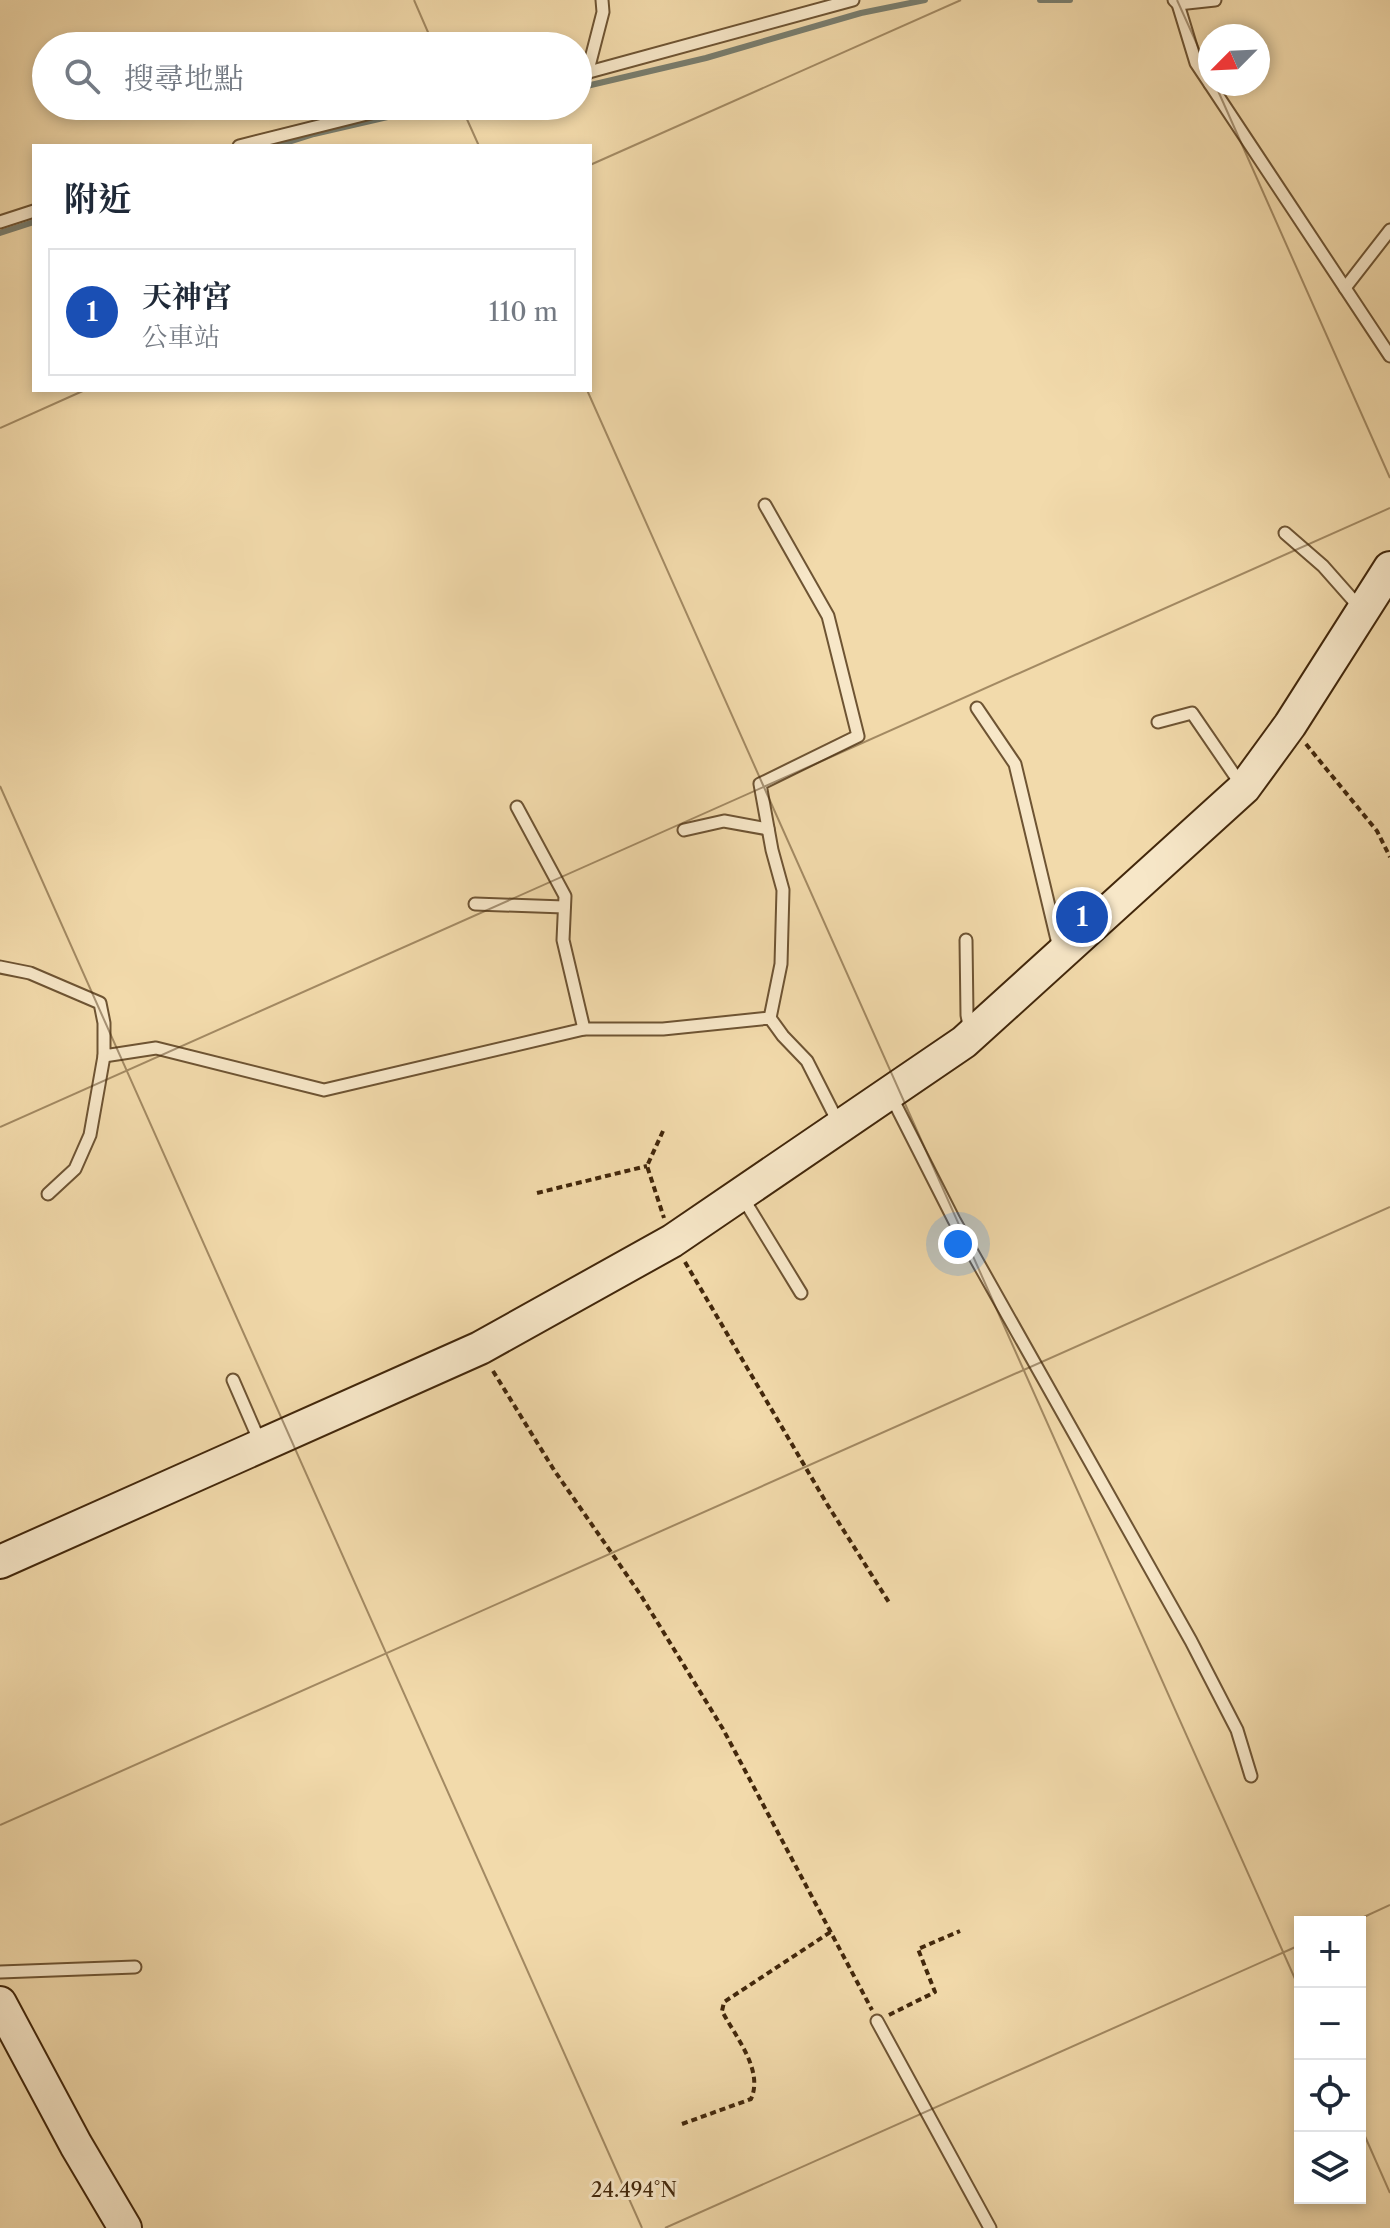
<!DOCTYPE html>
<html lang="zh-TW">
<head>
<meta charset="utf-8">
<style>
	body { margin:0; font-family:"Libre Caslon Text","Noto Serif TC",serif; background:#f6f6f7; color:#1f2937 }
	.controls { position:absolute; right:24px; bottom:24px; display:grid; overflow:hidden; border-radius:0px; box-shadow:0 4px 12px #0003 }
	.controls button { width:72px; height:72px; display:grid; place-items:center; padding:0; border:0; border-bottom:2px solid #e0e1e3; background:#fff; color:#1f2937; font:40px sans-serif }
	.compass { position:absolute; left:1198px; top:24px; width:72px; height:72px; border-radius:50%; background:#fff; box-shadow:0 4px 12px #0003; rotate:246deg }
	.you { position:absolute; left:958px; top:1244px; width:28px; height:28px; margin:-20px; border:6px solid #fff; border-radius:50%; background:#1a73e8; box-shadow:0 0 0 12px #1a73e833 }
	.badge { display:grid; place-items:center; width:52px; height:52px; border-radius:50%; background:#8f2418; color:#fff; font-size:26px; font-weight:700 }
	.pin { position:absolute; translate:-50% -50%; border:4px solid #fff; box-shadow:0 2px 8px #0006 }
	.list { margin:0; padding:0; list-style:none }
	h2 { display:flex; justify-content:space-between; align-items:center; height:104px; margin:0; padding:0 32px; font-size:34px }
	h2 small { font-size:26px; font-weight:400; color:#747a83 }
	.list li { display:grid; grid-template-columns:52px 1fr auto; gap:24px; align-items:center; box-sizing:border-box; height:128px; margin:0 16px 16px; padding:0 16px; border:2px solid #e0e1e3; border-radius:0px }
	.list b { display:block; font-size:30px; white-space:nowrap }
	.list p { margin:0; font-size:26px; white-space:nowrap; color:#747a83 }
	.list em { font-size:26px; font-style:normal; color:#747a83 }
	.icon { flex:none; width:44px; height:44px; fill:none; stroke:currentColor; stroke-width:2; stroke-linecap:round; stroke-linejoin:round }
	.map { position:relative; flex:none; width:1390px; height:2228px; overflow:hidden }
	.search { position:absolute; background:#fff; box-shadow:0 4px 12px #0003; left:32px; top:32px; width:560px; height:88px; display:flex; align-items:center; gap:20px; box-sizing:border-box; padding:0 28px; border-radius:44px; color:#747a83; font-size:30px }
	.panel { position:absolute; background:#fff; box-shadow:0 4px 12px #0003; left:32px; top:144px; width:560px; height:248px; border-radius:0px }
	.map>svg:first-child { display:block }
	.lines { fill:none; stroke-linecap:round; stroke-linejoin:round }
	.stream { stroke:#797e6f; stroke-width:6 }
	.lane-casing { stroke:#6e5433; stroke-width:15 }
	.secondary-casing { stroke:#42270b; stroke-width:36 }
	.path { stroke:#42270b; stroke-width:4; stroke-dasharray:6 4; stroke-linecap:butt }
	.lane { stroke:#f7e7c8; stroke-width:11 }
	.secondary { stroke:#f7e7c8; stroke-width:32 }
	.ticks { fill:none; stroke:#42270b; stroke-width:2; stroke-opacity:0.45 }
	.ticks-label { font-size:20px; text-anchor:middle; fill:#42270b; stroke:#f7e7c8; stroke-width:6; stroke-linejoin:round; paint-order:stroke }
</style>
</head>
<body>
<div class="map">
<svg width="1390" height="2228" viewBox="0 0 1390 2228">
	<rect width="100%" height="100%" fill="#f2daab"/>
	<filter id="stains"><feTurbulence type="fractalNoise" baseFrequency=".0025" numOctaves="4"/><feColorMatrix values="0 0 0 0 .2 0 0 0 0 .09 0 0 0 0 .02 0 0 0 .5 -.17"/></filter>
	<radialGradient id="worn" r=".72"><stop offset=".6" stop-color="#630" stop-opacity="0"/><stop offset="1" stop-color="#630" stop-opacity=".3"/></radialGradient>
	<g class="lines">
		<!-- stream -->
		<g class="stream">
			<path d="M 1040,0 L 1070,0"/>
			<path d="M 578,88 L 706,58 L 861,13 L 925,0"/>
			<path d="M 276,146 L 314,134 L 435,106"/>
			<path d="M 0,233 L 34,222"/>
		</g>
		<!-- lane casing -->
		<g class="lane-casing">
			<g id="lane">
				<path d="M 1174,0 L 1178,4 L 1196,63 L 1210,84"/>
				<path d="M 1178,4 L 1215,0"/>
				<path d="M 587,74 L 603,12 L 602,0"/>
				<path d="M 578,75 L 853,0"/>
				<path d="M 1210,84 L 1390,356"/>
				<path d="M 239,146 L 399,106"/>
				<path d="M 0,222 L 34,211"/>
				<path d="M 1345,288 L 1390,230"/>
				<path d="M 765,505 L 828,616 L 858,736 L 760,784 L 772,850 L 783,890 L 781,964 L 770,1018"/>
				<path d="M 1285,533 L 1323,566 L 1361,609"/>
				<path d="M 977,708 L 1015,764 L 1059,948"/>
				<path d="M 1158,722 L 1192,713 L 1242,786"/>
				<path d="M 517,807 L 565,896 L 563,940 L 584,1029"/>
				<path d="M 684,830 L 724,821 L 768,829"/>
				<path d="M 475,904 L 564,907"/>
				<path d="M 966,940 L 967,1015 L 970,1031"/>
				<path d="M 0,967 L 30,973 L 100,1003 L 104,1023 L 104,1056 L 156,1048 L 324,1090 L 584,1029 L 663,1029 L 770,1018 L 783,1036 L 807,1061 L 840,1126"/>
				<path d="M 890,1094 L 954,1220 L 1191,1641 L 1237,1730 L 1251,1776"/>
				<path d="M 48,1194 L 75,1169 L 90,1135 L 104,1056"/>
				<path d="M 743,1198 L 801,1293"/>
				<path d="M 233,1380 L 260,1442"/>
				<path d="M 0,1972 L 135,1967"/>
				<path d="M 877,2021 L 990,2228"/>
			</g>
		</g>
		<!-- secondary casing -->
		<g class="secondary-casing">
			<g id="secondary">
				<path d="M 0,1562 L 480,1348 L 672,1241 L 964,1042 L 1244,788 L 1290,725 L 1390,568"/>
				<path d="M 0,2003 L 76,2145 L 125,2228"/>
			</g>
		</g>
		<!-- path -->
		<g class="path">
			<path d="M 1306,744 L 1377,831 L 1390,857"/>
			<path d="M 663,1131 L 647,1166 L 664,1218"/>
			<path d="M 537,1193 L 647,1166"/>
			<path d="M 685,1262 L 827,1504 L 890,1604"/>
			<path d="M 493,1371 L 554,1470 L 640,1594 L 723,1729 L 872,2010"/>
			<path d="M 889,2015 L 935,1992 L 918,1949 L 960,1931"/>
			<path d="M 682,2124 L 751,2099 C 764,2070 735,2036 722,2011 L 724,2002 L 832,1931"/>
		</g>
		<!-- lane -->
		<use href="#lane" class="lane"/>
		<!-- secondary -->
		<use href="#secondary" class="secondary"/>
	</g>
	<!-- ticks -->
	<path class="ticks" d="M 414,0 L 434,46M 1177,0 L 1210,73M 1215,84 L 1390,478M 461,106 L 479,146M 590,165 L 961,0M 587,390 L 1300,1990M 0,428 L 85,390M 0,786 L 642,2228M 0,1127 L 1390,508M 0,1825 L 1390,1207M 1353,1922 L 1390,1905M 1360,2125 L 1390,2193M 665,2228 L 1300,1945"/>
	<g class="ticks-label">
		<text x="634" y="2197">24.494°N</text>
	</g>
	<rect width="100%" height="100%" filter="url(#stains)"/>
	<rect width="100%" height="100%" fill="url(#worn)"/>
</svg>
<div class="controls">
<button>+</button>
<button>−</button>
<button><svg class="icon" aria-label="locate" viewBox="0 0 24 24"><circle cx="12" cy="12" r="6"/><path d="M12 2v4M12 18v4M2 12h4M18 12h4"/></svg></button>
<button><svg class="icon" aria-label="layers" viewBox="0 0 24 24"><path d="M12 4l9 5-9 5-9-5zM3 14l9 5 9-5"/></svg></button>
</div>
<svg class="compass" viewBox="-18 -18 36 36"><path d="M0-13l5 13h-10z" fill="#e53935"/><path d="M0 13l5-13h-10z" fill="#747a83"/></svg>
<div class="you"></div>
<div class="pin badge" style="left:1082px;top:917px;background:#1a4fb4">1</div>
<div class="search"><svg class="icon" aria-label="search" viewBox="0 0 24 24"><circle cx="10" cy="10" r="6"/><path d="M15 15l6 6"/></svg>搜尋地點</div>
<section class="panel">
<h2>附近<small></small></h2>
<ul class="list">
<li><span class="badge" style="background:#1a4fb4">1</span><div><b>天神宮</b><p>公車站</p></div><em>110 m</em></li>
</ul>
</section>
</div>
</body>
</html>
